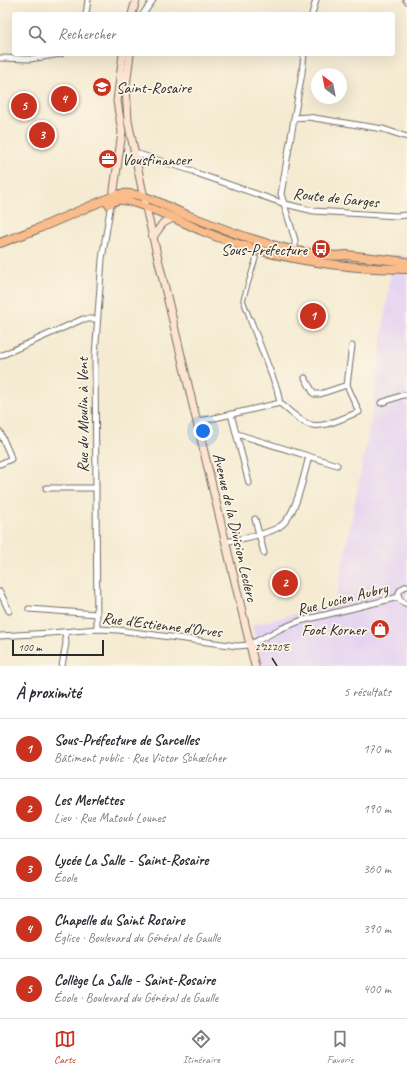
<!DOCTYPE html>
<html lang="fr">
<head>
<meta charset="utf-8">
<style>
	body { margin:0; font-family:Caveat,sans-serif; background:#f7f7f7; color:#2b2b33 }
	.compass { position:absolute; left:311px; top:68px; width:36px; height:36px; border-radius:50%; background:#fff; box-shadow:0 4px 16px #0002; rotate:328deg }
	.scale { position:absolute; left:12px; bottom:10px; width:92px; box-sizing:border-box; padding-left:4px; border:2px solid #2b2b2b; border-top:0; font-size:11px; line-height:14px; white-space:nowrap; color:#2b2b2b; -webkit-text-stroke:3px #fcf5e5; paint-order:stroke }
	.you { position:absolute; left:203px; top:431px; width:14px; height:14px; margin:-10px; border:3px solid #fff; border-radius:50%; background:#1a73e8; box-shadow:0 0 0 6px #1a73e833 }
	.badge { display:grid; place-items:center; width:26px; height:26px; border-radius:50%; background:#c8321e; color:#fff; font-size:13px; font-weight:700 }
	.pin { position:absolute; translate:-50% -50%; border:2px solid #fff; box-shadow:0 1px 4px #0006 }
	.list { margin:0; padding:0; list-style:none }
	h2 { display:flex; justify-content:space-between; align-items:center; height:52px; margin:0; padding:0 16px; font-size:17px }
	h2 small { font-size:13px; font-weight:400; color:#7c7c81 }
	.list li { display:grid; grid-template-columns:26px 1fr auto; gap:12px; align-items:center; box-sizing:border-box; height:60px; padding:0 16px; border-top:1px solid #e1e1e2 }
	.list b { display:block; font-size:15px; white-space:nowrap }
	.list p { margin:0; font-size:13px; white-space:nowrap; color:#7c7c81 }
	.list em { font-size:13px; font-style:normal; color:#7c7c81 }
	.icon { flex:none; width:22px; height:22px; fill:none; stroke:currentColor; stroke-width:2; stroke-linecap:round; stroke-linejoin:round }
	.map { position:relative; flex:none; width:407px; height:666px; overflow:hidden }
	.search { position:absolute; background:#fff; box-shadow:0 4px 16px #0002; left:12px; right:12px; top:12px; height:44px; display:flex; align-items:center; gap:10px; box-sizing:border-box; padding:0 14px; border-radius:4px; color:#7c7c81; font-size:15px }
	.sheet { height:352px; background:#fff }
	nav { display:flex; justify-content:space-around; align-items:center; box-sizing:border-box; height:56px; border-top:1px solid #e1e1e2; background:#fff; font-size:11px; color:#7c7c81 }
	nav a { display:grid; justify-items:center; gap:2px }
	nav .on { color:#c8321e }
	.map>svg:first-child { display:block }
	.built { fill:#e4d3f2 }
	.lines { fill:none; stroke-linecap:round; stroke-linejoin:round }
	.pedestrian-casing { stroke:#726e65; stroke-width:5.5 }
	.minor-casing { stroke:#726e65; stroke-width:7 }
	.secondary-casing { stroke:#726e65; stroke-width:9 }
	.primary-casing { stroke:#726e65; stroke-width:10 }
	.pedestrian { stroke:#fff; stroke-width:3.5 }
	.minor { stroke:#fff; stroke-width:5 }
	.secondary { stroke:#fde4d1; stroke-width:7 }
	.primary { stroke:#fabc8b; stroke-width:8 }
	.ticks { fill:none; stroke:#2b2b2b; stroke-width:1.5 }
	.labels { text-anchor:middle; stroke-width:3.5; stroke-linejoin:round; paint-order:stroke }
	.poi-label { font-size:16px; fill:#2b2b2b; stroke:#fcf5e5; text-anchor:start }
	.street-label { font-size:16px; fill:#2b2b2b; stroke:#fcf5e5 }
	.ticks-label { font-size:10px; text-anchor:middle; fill:#2b2b2b; stroke:#fcf5e5; stroke-width:3.5; stroke-linejoin:round; paint-order:stroke }
</style>
</head>
<body>
<div class="map">
<svg width="407" height="666" viewBox="0 0 407 666">
	<rect width="100%" height="100%" fill="#fcf5e5"/>
	<filter id="ink" filterUnits="userSpaceOnUse"><feTurbulence type="fractalNoise" baseFrequency=".025" numOctaves="2"/><feDisplacementMap in="SourceGraphic" scale="8" xChannelSelector="R" yChannelSelector="G"/><feConvolveMatrix kernelMatrix="1 2 1 2 8 2 1 2 1" color-interpolation-filters="sRGB"/></filter>
	<filter id="wash" filterUnits="userSpaceOnUse"><feTurbulence type="fractalNoise" baseFrequency=".012" numOctaves="4" result="noise"/><feDisplacementMap in="SourceGraphic" scale="16" xChannelSelector="R" yChannelSelector="G"/><feGaussianBlur stdDeviation="0.9" result="paint"/><feColorMatrix in="noise" values="0 0 0 0 0 0 0 0 0 0 0 0 0 0 0 0 0 1.4 0 .05"/><feComposite in="paint" operator="in"/></filter>
	<g filter="url(#wash)">
		<rect width="100%" height="100%" fill="#f5ebd2"/>
		<!-- built -->
		<path class="built" d="M 393,254 L 407,256 L 407,666 L 262,666 L 252,625 L 335,604 L 372,414 Z"/>
	</g>
	<g filter="url(#ink)">
		<g class="lines">
			<!-- pedestrian casing -->
			<g class="pedestrian-casing">
				<path id="pedestrian" d="M 250,319 L 243,300 L 256,258"/>
			</g>
			<!-- minor casing -->
			<g class="minor-casing">
				<g id="minor">
					<path d="M 406,0 L 407,1"/>
					<path d="M 86,14 L 88,0"/>
					<path d="M 143,14 L 153,0"/>
					<path d="M 312,14 L 316,0"/>
					<path d="M 0,58 L 30,59 L 61,54"/>
					<path d="M 294,118 L 308,117 L 383,129 L 407,137"/>
					<path d="M 135,153 L 193,171"/>
					<path d="M 196,173 L 285,204 L 314,211 L 397,216 L 407,215"/>
					<path d="M 295,252 L 295,240 L 281,194 L 302,73 L 304,54"/>
					<path d="M 250,319 L 277,389 L 280,403"/>
					<path d="M 0,356 L 83,319 L 97,319"/>
					<path d="M 305,378 L 314,394 L 320,394 L 347,385"/>
					<path d="M 280,403 C 288,410 298,420 308,424 C 323,430 344,417 359,412 L 347,385 L 352,346"/>
					<path d="M 381,403 L 403,395 L 407,395"/>
					<path d="M 231,414 L 249,483"/>
					<path d="M 197,422 L 280,403"/>
					<path d="M 0,432 L 10,455 L 11,459 L 0,464"/>
					<path d="M 237,434 L 337,465"/>
					<path d="M 46,488 L 96,488"/>
					<path d="M 255,519 L 264,553"/>
					<path d="M 225,542 C 240,539 266,535 279,527 C 297,516 303,476 309,457"/>
					<path d="M 407,586 C 396,590 395,600 407,604"/>
					<path d="M 0,592 L 9,611"/>
					<path d="M 29,609 L 97,614"/>
					<path d="M 97,629 L 95,356 L 102,259 L 111,203"/>
					<path d="M 0,636 L 50,633 L 97,629 L 118,630 L 237,646 L 249,645 L 280,629 L 300,621 L 399,597"/>
					<path d="M 62,666 L 66,643 L 65,632"/>
				</g>
			</g>
			<!-- secondary casing -->
			<g class="secondary-casing">
				<g id="secondary">
					<path d="M 132,14 L 136,0"/>
					<path d="M 130,54 L 126,86 L 128,121 L 146,208 L 255,666"/>
					<path d="M 114,200 L 113,197 L 122,132 L 117,101 L 123,54"/>
					<path d="M 153,237 L 163,223 L 173,218"/>
				</g>
			</g>
			<!-- primary casing -->
			<g class="primary-casing">
				<g id="primary">
					<path d="M 109,204 C 111,203 114,201 117,200 C 131,198 185,223 200,230 C 263,257 338,269 407,269"/>
					<path d="M 0,243 L 37,229 L 116,195 C 139,189 162,205 182,213 C 223,229 272,249 316,254 C 326,255 336,257 346,255 L 407,262"/>
				</g>
			</g>
			<!-- pedestrian -->
			<use href="#pedestrian" class="pedestrian"/>
			<!-- minor -->
			<use href="#minor" class="minor"/>
			<!-- secondary -->
			<use href="#secondary" class="secondary"/>
			<!-- primary -->
			<use href="#primary" class="primary"/>
		</g>
	</g>
	<!-- ticks -->
	<path class="ticks" d="M 272,658 L 277,666"/>
	<!-- icons -->
	<defs>
		<g id="school-disc" transform="scale(1)"><circle r="9.5" fill="#c8321e" stroke="#fcf5e5"/><path d="M0-5L7-2L0 1L-7-2ZM-4 1L0 2.5L4 1V4Q0 6-4 4Z" fill="#fff"/></g>
		<g id="office-disc" transform="scale(1)"><circle r="9.5" fill="#c8321e" stroke="#fcf5e5"/><path d="M-6-3h4V-5.5h4V-3h4V5H-6ZM-1-4.5V-3h2v-1.5ZM-6 0V1H6V0Z" fill="#fff"/></g>
		<g id="bus-disc" transform="scale(1)"><circle r="9.5" fill="#c8321e" stroke="#fcf5e5"/><path d="M-5-6H5V4H4V6H2V4H-2V6H-4V4H-5ZM-3.5-4V0h7V-4ZM-3.5 1.2v1.5H-2V1.2ZM2 1.2v1.5H3.5V1.2Z" fill="#fff"/></g>
		<g id="shop-disc" transform="scale(1)"><circle r="9.5" fill="#c8321e" stroke="#fcf5e5"/><path d="M-5-2.5h2.3a2.7 3.5 0 0 1 5.4 0H5L5.5 6h-11ZM-1.5-2.5h3a1.5 2.3 0 0 0-3 0Z" fill="#fff"/></g>
	</defs>
	<g fill-rule="evenodd">
		<use href="#school-disc" x="102" y="87"/>
		<use href="#office-disc" x="108" y="159"/>
		<use href="#bus-disc" x="321" y="249"/>
		<use href="#shop-disc" x="380" y="629"/>
	</g>
	<g class="labels">
		<!-- poi labels -->
		<g class="poi-label">
			<text x="116" y="93">Saint-Rosaire</text>
			<text x="122" y="165">Vousfinancer</text>
			<text x="307" y="255" text-anchor="end">Sous-Préfecture</text>
			<text x="366" y="635" text-anchor="end">Foot Korner</text>
		</g>
		<!-- street labels -->
		<g class="street-label">
			<text transform="translate(336 197) rotate(6)" y="6">Route de Garges</text>
			<text transform="translate(82 415) rotate(-90)" y="6">Rue du Moulin à Vent</text>
			<text transform="translate(236 527) rotate(77)" y="6">Avenue de la Division Leclerc</text>
			<text transform="translate(342 598) rotate(-14)" y="6">Rue Lucien Aubry</text>
			<text transform="translate(162 624) rotate(7)" y="6">Rue d'Estienne d'Orves</text>
		</g>
	</g>
	<g class="ticks-label">
		<text x="272" y="651">2°22'20"E</text>
	</g>
</svg>
<svg class="compass" viewBox="-18 -18 36 36"><path d="M0-13l5 13h-10z" fill="#e53935"/><path d="M0 13l5-13h-10z" fill="#7c7c81"/></svg>
<div class="scale">100 m</div>
<div class="you"></div>
<div class="pin badge" style="left:313px;top:316px">1</div>
<div class="pin badge" style="left:285px;top:583px">2</div>
<div class="pin badge" style="left:42px;top:135px">3</div>
<div class="pin badge" style="left:64px;top:99px">4</div>
<div class="pin badge" style="left:24px;top:106px">5</div>
<div class="search"><svg class="icon" aria-label="search" viewBox="0 0 24 24"><circle cx="10" cy="10" r="6"/><path d="M15 15l6 6"/></svg>Rechercher</div>
</div>
<section class="sheet">
<h2>À proximité<small>5 résultats</small></h2>
<ul class="list">
<li><span class="badge">1</span><div><b>Sous-Préfecture de Sarcelles</b><p>Bâtiment public · Rue Victor Schœlcher</p></div><em>170 m</em></li>
<li><span class="badge">2</span><div><b>Les Merlettes</b><p>Lieu · Rue Matoub Lounes</p></div><em>190 m</em></li>
<li><span class="badge">3</span><div><b>Lycée La Salle - Saint-Rosaire</b><p>École</p></div><em>360 m</em></li>
<li><span class="badge">4</span><div><b>Chapelle du Saint Rosaire</b><p>Église · Boulevard du Général de Gaulle</p></div><em>390 m</em></li>
<li><span class="badge">5</span><div><b>Collège La Salle - Saint-Rosaire</b><p>École · Boulevard du Général de Gaulle</p></div><em>400 m</em></li>
</ul>
</section>
<nav>
<a class="on"><svg class="icon" aria-label="map" viewBox="0 0 24 24"><path d="M3 6l6-2 6 2 6-2v14l-6 2-6-2-6 2zM9 4v14M15 6v14"/></svg>Carte</a>
<a><svg class="icon" aria-label="directions" viewBox="0 0 24 24"><path d="M12 3l9 9-9 9-9-9zM9 14v-3h6M13 9l2 2-2 2"/></svg>Itinéraire</a>
<a><svg class="icon" aria-label="saved" viewBox="0 0 24 24"><path d="M7 4h10v16l-5-4-5 4z"/></svg>Favoris</a>
</nav>
</body>
</html>
